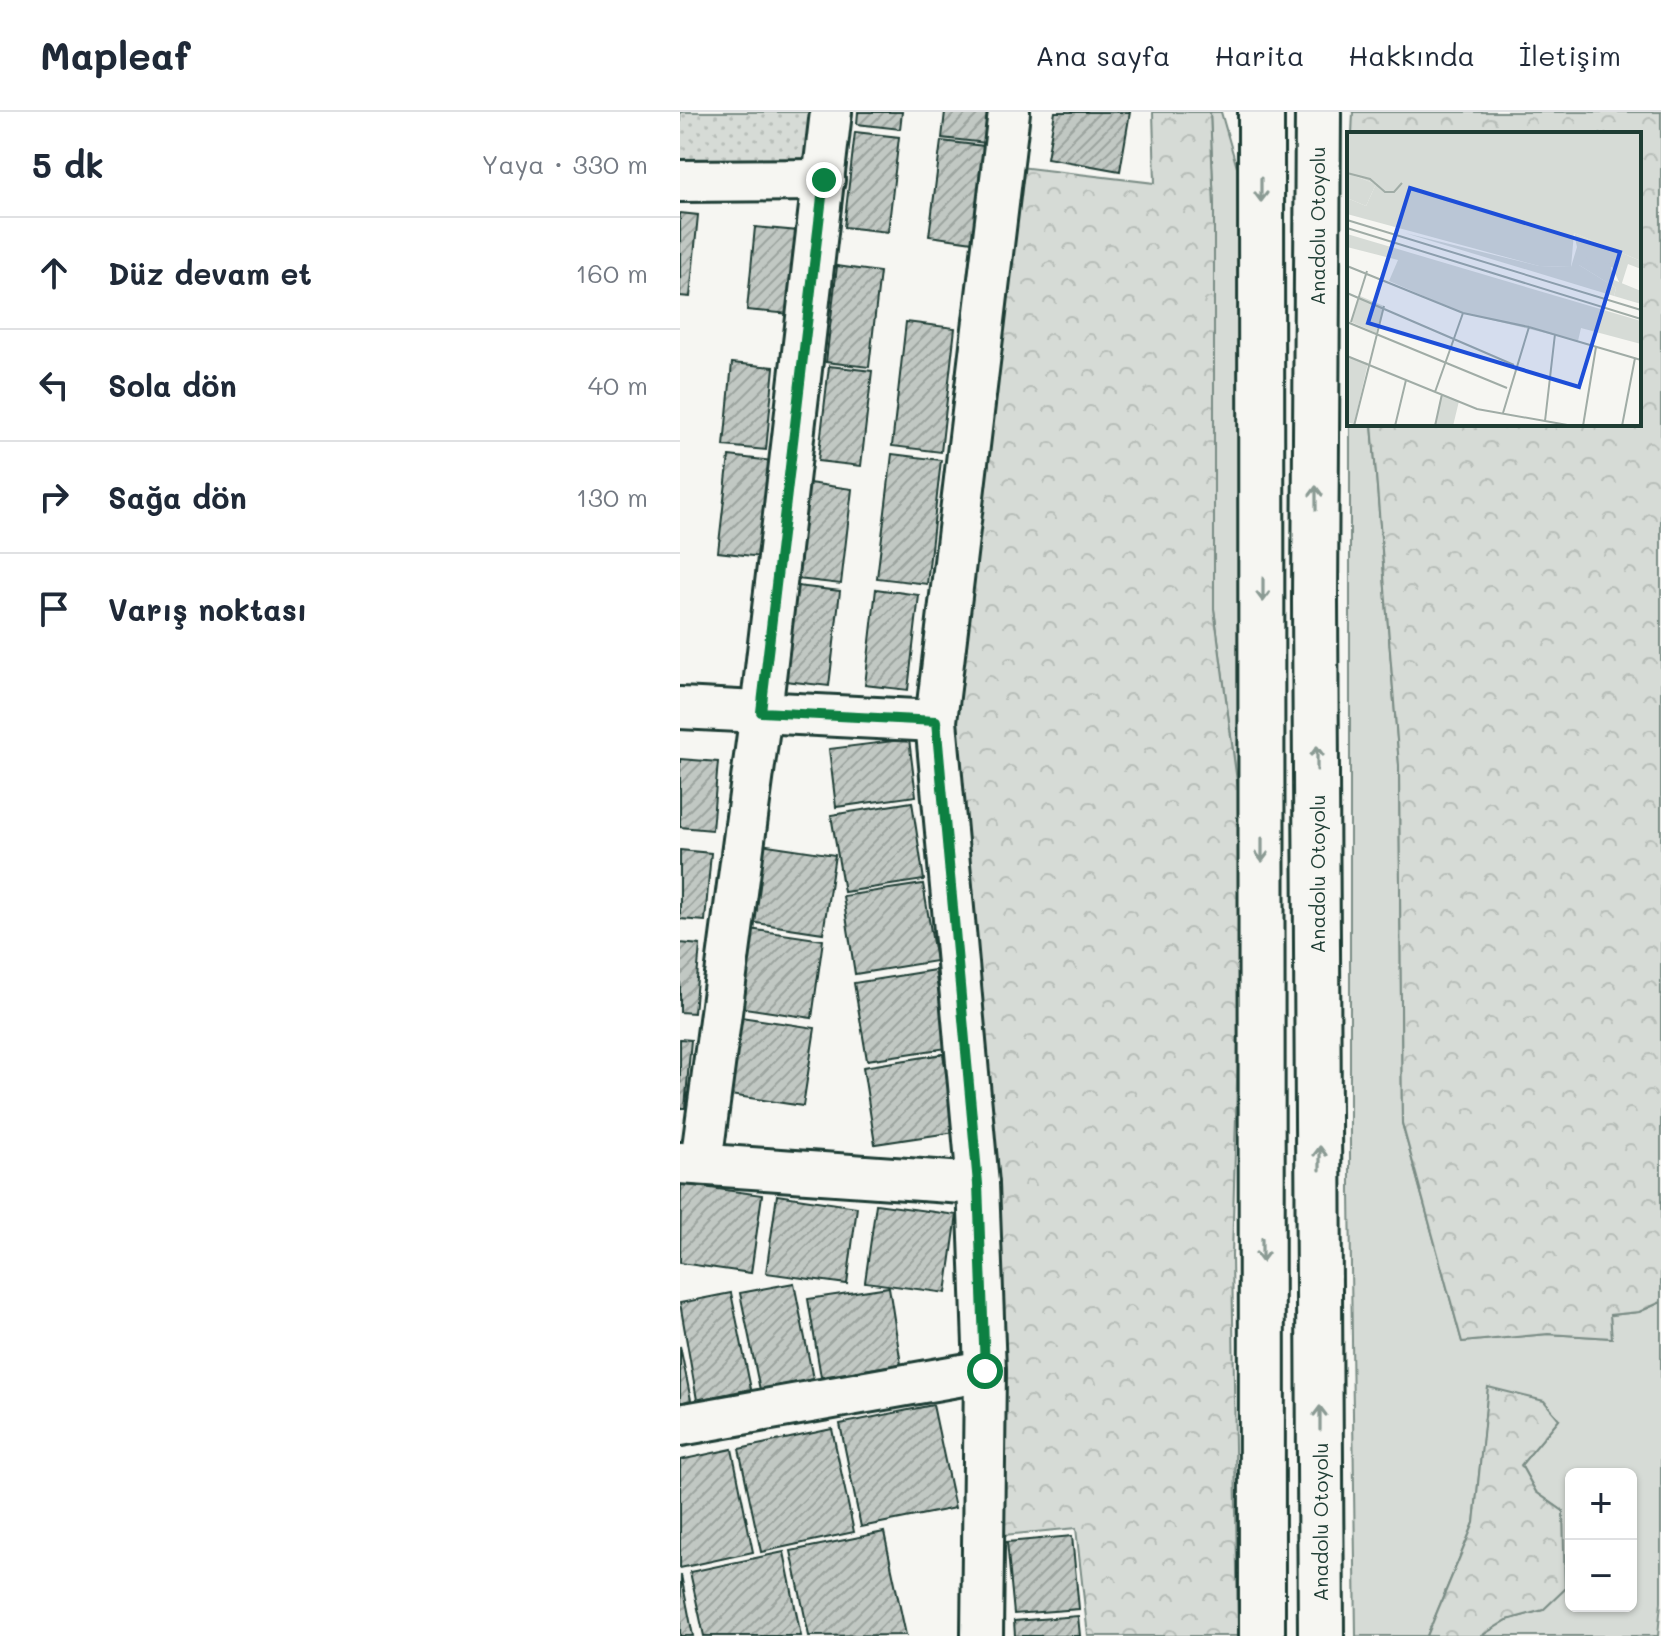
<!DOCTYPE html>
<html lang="tr">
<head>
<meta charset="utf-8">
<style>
	body { margin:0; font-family:Mali,sans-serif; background:#f2f2f3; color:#1f2937 }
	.controls { position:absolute; right:24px; bottom:24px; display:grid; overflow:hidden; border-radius:12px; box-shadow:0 2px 6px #0004 }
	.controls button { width:72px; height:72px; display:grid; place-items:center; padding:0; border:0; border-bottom:2px solid #e0e1e3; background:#fff; color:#1f2937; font:40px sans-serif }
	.stop { position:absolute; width:24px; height:24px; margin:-18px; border:6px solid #0b8043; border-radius:50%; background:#fff }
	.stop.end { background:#0b8043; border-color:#fff; box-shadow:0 2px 8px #0008 }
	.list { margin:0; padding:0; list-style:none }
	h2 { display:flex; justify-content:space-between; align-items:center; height:104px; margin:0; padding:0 32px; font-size:34px }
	h2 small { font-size:26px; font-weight:400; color:#747a83 }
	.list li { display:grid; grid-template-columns:52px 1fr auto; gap:24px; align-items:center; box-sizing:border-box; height:112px; padding:0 32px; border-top:2px solid #e0e1e3 }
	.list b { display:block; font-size:30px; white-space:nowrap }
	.list em { font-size:26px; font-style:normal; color:#747a83 }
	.icon { flex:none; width:44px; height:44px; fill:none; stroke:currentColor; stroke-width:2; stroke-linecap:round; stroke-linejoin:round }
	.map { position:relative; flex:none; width:981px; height:1524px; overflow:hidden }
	header { display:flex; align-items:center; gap:48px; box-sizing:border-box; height:112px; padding:0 40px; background:#fff; border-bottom:2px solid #e0e1e3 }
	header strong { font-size:38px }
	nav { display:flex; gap:44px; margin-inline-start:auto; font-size:28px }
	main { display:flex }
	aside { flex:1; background:#fff }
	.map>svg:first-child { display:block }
	.grass { fill:#d6dbd6; stroke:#7a8c85; stroke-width:2; fill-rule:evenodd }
	.forest { fill:url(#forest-crowns); stroke:#7a8c85; stroke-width:2 }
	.park { fill:url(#park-dots); stroke:#7a8c85; stroke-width:2 }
	.building { fill:url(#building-hatch); stroke:#1f3d34; stroke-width:2 }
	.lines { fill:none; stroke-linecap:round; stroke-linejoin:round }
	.minor-casing { stroke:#1f3d34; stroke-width:46 }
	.highway-casing { stroke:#1f3d34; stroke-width:50 }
	.minor { stroke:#f6f6f2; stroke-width:40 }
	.highway { stroke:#f6f6f2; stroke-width:44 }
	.oneway { stroke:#8a9a93 }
	.route { stroke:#0b8043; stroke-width:10 }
	.labels { text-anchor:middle; stroke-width:6; stroke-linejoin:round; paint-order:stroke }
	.street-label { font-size:20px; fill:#1f3d34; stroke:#f6f6f2 }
	.inset-road { fill:none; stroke:#a0aca6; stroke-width:2 }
	.view { fill:#1d4ed8; fill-opacity:0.15; stroke:#1d4ed8; stroke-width:4 }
	.inset-edge { fill:none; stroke:#1f3d34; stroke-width:4 }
</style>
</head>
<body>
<header>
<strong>Mapleaf</strong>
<nav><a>Ana sayfa</a><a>Harita</a><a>Hakkında</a><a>İletişim</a></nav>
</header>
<main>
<aside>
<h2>5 dk<small>Yaya · 330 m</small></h2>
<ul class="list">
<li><svg class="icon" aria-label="ahead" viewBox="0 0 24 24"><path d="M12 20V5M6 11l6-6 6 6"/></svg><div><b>Düz devam et</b></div><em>160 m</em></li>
<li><svg class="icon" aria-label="left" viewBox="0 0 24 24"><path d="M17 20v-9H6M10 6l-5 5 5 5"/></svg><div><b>Sola dön</b></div><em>40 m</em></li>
<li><svg class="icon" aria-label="right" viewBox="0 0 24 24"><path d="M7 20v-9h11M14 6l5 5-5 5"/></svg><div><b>Sağa dön</b></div><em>130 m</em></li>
<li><svg class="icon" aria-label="arrive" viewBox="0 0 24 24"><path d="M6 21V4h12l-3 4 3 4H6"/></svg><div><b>Varış noktası</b></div></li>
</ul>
</aside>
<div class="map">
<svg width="981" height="1524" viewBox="0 0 981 1524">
	<defs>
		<pattern id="forest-crowns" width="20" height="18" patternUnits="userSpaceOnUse" patternTransform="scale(2)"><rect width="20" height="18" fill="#d6dbd6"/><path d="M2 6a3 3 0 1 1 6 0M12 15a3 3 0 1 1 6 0" fill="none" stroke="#b7bdb8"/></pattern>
		<pattern id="park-dots" width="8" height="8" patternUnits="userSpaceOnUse" patternTransform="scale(2)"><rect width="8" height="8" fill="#d6dbd6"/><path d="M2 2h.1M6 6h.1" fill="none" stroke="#b7bdb8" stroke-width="1.8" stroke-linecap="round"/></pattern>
		<pattern id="building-hatch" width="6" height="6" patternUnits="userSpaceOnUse" patternTransform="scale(2)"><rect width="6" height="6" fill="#c1c8c3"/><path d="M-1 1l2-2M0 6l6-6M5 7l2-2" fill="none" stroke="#9ca49f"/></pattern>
	</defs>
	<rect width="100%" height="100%" fill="#f6f6f2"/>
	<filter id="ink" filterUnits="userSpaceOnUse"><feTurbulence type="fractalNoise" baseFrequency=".0125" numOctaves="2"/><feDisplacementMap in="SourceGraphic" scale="16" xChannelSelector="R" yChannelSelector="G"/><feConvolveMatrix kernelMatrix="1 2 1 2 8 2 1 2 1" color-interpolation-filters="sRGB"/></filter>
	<g filter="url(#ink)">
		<!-- grass -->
		<g class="grass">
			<path d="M 530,0 L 541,0 L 562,73 L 558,157 L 564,722 L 534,497 L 534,95 Z"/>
			<path d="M 670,312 L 692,312 L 719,653 L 722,1011 L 782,1230 L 868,1222 L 931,1226 L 930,1203 L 959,1200 L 981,1190 L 981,1490 L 978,1524 L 801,1524 L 827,1508 L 863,1498 L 883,1399 L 856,1380 L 841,1353 L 879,1307 L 808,1276 L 794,1411 L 747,1524 L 676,1524 L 670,1080 ZM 891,1362 L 951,1362 L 951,1494 L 891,1494 Z"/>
		</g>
		<!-- forest -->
		<g class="forest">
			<path d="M 473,0 L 530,0 L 534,95 L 534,497 L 564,722 L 552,1144 L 558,1524 L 408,1524 L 396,1416 L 304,1425 L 256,609 L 323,53 L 475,71 Z"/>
			<path d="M 673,0 L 981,0 L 981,1190 L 959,1200 L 930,1203 L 932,1226 L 868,1222 L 782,1230 L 722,1011 L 719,653 L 692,312 L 959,312 L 959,22 L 672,22 Z"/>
			<path d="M 808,1275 L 864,1289 L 879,1307 L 841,1353 L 856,1380 L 883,1399 L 885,1477 L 863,1498 L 827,1508 L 801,1524 L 747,1524 L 794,1411 Z"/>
		</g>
		<!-- park -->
		<path class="park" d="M 0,0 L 151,0 L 144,68 L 0,69 Z"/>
		<!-- building -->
		<g class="building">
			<path d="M 178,0 L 222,0 L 220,17 L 177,12 Z"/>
			<path d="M 265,0 L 309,0 L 306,31 L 262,26 Z"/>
			<path d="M 375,0 L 450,0 L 440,59 L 367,46 Z"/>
			<path d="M 175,20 L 219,25 L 208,120 L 164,115 Z"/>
			<path d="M 261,29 L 304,34 L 293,130 L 249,124 Z"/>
			<path d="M 0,101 L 18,103 L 10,185 L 0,184 Z"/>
			<path d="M 75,115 L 118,119 L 110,202 L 67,198 Z"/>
			<path d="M 157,154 L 200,160 L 189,255 L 146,250 Z"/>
			<path d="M 226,210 L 275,216 L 261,340 L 212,334 Z"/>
			<path d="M 52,251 L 94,255 L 86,338 L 44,334 Z"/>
			<path d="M 149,254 L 192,259 L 181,354 L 138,349 Z"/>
			<path d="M 212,342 L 261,348 L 247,472 L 197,466 Z"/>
			<path d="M 49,344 L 92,349 L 81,445 L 38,440 Z"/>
			<path d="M 129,371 L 172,377 L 161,472 L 118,467 Z"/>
			<path d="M 117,474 L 160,479 L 149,574 L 106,569 Z"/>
			<path d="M 196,477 L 239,483 L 228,578 L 185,573 Z"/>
			<path d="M 229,627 L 236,684 L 156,695 L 149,637 Z"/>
			<path d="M 0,647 L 38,650 L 32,718 L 0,715 Z"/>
			<path d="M 232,690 L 244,768 L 164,780 L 151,703 Z"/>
			<path d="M 74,731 L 155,743 L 143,821 L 63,809 Z"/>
			<path d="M 0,738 L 31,741 L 25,809 L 0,807 Z"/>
			<path d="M 243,772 L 256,849 L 175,862 L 163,784 Z"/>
			<path d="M 63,816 L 143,828 L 132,906 L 51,894 Z"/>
			<path d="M 0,831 L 20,833 L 14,901 L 0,900 Z"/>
			<path d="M 255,858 L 267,936 L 187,948 L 174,871 Z"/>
			<path d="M 54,904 L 135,916 L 123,994 L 43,982 Z"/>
			<path d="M 0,927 L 11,928 L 5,996 L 0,996 Z"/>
			<path d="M 263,942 L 276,1020 L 195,1032 L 183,955 Z"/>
			<path d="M 1,1072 L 82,1083 L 71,1161 L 0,1151 Z"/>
			<path d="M 97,1083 L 177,1095 L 167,1172 L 86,1161 Z"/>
			<path d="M 196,1092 L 277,1103 L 266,1181 L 185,1170 Z"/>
			<path d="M 114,1171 L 133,1267 L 80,1278 L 60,1181 Z"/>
			<path d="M 209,1175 L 221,1252 L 141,1265 L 128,1187 Z"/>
			<path d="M 51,1181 L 71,1277 L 17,1288 L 0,1191 Z"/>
			<path d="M 0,1234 L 11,1288 L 0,1291 Z"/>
			<path d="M 253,1293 L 275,1396 L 181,1415 L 160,1312 Z"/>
			<path d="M 152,1317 L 174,1420 L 81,1440 L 59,1337 Z"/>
			<path d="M 52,1337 L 73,1440 L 0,1456 L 0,1348 Z"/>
			<path d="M 204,1420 L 226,1523 L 129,1524 L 111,1439 Z"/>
			<path d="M 392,1424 L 399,1497 L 334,1502 L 327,1430 Z"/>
			<path d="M 104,1440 L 121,1524 L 24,1524 L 10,1460 Z"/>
			<path d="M 1,1463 L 13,1524 L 0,1524 Z"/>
			<path d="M 398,1504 L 400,1524 L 335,1524 L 334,1509 Z"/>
		</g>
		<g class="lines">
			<!-- minor casing -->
			<g class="minor-casing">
				<g id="minor">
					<path d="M 0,69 L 144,68"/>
					<path d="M 0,596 L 256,609"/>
					<path d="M 0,1051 L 298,1072 L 305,1259 L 302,1524"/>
					<path d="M 21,1051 L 81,600 L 151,0"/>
					<path d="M 298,1072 L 256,609 L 329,0"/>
					<path d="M 0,1313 L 305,1259"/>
				</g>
			</g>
			<!-- highway casing -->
			<g class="highway-casing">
				<g id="highway">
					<path d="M 581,0 L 582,1524"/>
					<path d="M 638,0 L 635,489 L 641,1524"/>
				</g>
			</g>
			<!-- minor -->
			<use href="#minor" class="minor"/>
			<!-- highway -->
			<use href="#highway" class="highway"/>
		</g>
		<!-- one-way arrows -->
		<defs><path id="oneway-shaft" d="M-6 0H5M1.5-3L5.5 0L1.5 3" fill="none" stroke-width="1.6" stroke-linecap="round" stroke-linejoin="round" transform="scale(2)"/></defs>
		<g class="oneway">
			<use href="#oneway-shaft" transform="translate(581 78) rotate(90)"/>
			<use href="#oneway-shaft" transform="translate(636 386) rotate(-90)"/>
			<use href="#oneway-shaft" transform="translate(583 478) rotate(90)"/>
			<use href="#oneway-shaft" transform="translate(637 646) rotate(-90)"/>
			<use href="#oneway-shaft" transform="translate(582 738) rotate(90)"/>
			<use href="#oneway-shaft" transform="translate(640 1046) rotate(-90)"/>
			<use href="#oneway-shaft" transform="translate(582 1138) rotate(90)"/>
			<use href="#oneway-shaft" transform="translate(640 1306) rotate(-90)"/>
		</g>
	</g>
	<g class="lines" filter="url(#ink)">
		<!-- route -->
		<path class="route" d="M 144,68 L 81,600 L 256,609 L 298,1072 L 305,1259"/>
	</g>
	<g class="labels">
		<!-- street labels -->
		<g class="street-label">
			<text transform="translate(638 114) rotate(-90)" y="7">Anadolu Otoyolu</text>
			<text transform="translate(638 762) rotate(-90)" y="7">Anadolu Otoyolu</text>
			<text transform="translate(641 1410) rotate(-90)" y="7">Anadolu Otoyolu</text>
		</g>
	</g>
	<!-- overview -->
	<g transform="translate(667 20)">
		<rect width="294" height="294" fill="#f6f6f2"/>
		<path d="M 0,41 L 29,52 L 19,74 L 0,66 ZM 58,101 L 192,134 L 224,135 L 230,115 L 227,101 L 294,129 L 294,137 L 281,132 L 274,154 L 265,135 L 232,133 L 269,156 L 267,164 Z" fill="#d6dbd6"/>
		<path d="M 0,0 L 294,0 L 294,129 L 227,101 L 224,135 L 192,134 L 0,82 L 0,66 L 19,74 L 29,52 L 0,41 ZM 0,102 L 294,189 L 294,212 L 234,196 L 231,209 L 116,181 L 42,149 L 51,128 L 0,115 ZM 239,125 L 244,132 L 263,131 L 267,148 L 294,159 L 294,172 L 267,164 L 269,156 L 232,133 ZM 0,224 L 21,231 L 7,292 L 0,290 ZM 95,262 L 112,269 L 106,294 L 88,294 Z" fill="#d6dbd6"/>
		<path d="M 13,164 L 37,174 L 29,201 L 4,190 Z" fill="#d6dbd6"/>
		<path class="inset-road" d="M 0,41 L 23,47 L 38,60 L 47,60 L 55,51M 0,88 L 294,178M 0,96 L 294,187M 0,134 L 116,181 L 182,195M 0,161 L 167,233M 0,190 L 160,256M 4,190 L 20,139M 0,224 L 130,277 L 226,294M 88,260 L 116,181M 156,281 L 182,195 L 294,228M 198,289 L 208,202M 7,294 L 37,174M 48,294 L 59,248M 88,294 L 95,262M 236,294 L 249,215M 275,294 L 288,226"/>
		<path class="view" d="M 63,56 L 273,120 L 232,255 L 21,191 Z"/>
		<rect width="294" height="294" class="inset-edge"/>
	</g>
</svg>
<div class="controls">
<button>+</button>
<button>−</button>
</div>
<div class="stop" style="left:305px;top:1259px"></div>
<div class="stop end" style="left:144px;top:68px"></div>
</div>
</main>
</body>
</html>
